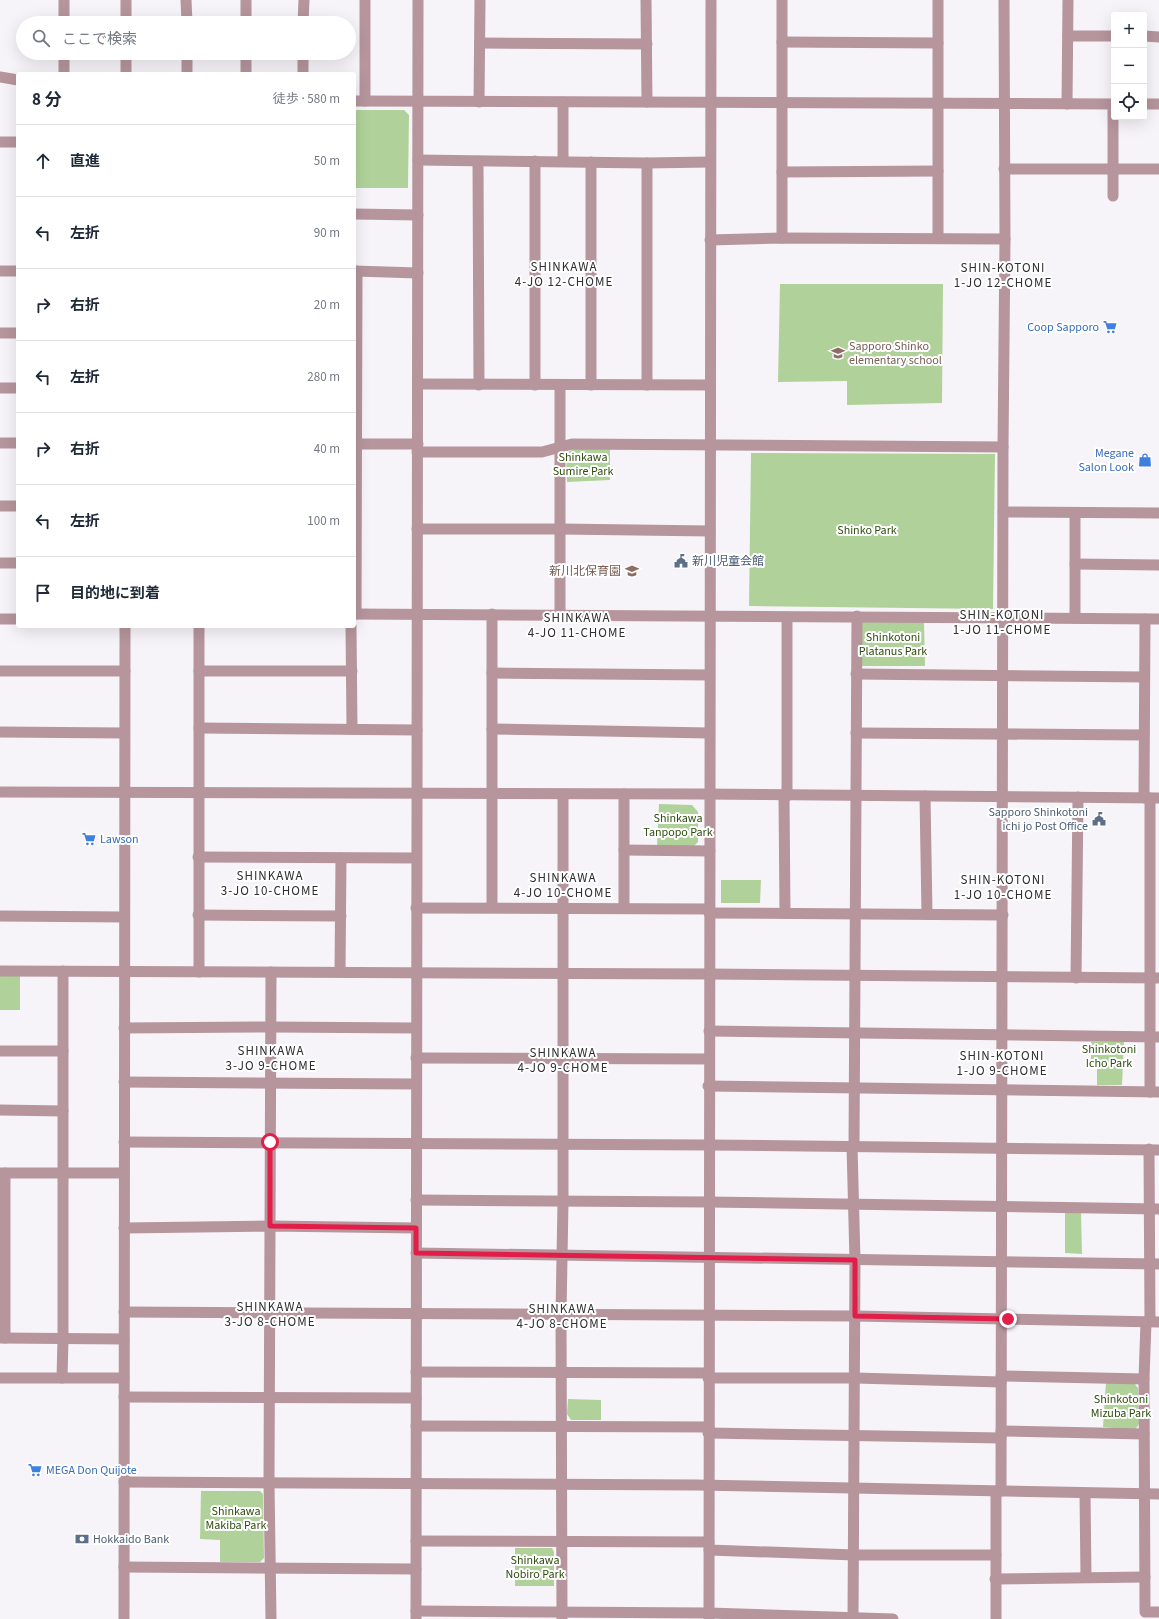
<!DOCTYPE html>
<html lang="ja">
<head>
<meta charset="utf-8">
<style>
	body { margin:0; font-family:"Source Sans 3","Noto Sans JP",sans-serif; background:#f2f2f3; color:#1f2937 }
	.controls { position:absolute; right:12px; top:12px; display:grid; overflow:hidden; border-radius:4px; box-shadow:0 4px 16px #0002 }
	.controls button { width:36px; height:36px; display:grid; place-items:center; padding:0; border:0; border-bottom:1px solid #e0e1e3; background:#fff; color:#1f2937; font:20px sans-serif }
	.stop { position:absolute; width:12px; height:12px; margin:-9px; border:3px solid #e11d48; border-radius:50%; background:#fff }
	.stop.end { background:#e11d48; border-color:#fff; box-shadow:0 1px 4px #0008 }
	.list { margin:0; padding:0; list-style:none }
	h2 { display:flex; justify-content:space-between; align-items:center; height:52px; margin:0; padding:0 16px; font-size:17px }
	h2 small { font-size:13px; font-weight:400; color:#747a83 }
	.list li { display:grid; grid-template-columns:26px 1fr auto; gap:12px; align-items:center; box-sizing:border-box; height:72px; padding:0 16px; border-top:1px solid #e0e1e3 }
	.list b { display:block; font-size:15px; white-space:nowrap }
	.list em { font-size:13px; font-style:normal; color:#747a83 }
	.icon { flex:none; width:22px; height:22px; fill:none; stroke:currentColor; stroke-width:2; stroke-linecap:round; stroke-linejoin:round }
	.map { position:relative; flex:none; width:1159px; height:1619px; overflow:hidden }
	.search { position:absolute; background:#fff; box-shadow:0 4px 16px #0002; left:16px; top:16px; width:340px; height:44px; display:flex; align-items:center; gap:10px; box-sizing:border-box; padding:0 14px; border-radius:22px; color:#747a83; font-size:15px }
	.panel { position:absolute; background:#fff; box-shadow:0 4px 16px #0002; left:16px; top:72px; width:340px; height:556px; border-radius:4px }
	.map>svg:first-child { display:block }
	.green { fill:#b0d29a }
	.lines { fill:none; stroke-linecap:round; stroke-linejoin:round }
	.street { stroke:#b6959d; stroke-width:11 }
	.route { stroke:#e11d48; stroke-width:5 }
	.labels { text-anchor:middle; stroke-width:4; stroke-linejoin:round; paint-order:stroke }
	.shop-label { font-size:12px; fill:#366cbe; stroke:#fff; text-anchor:end }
	.education-label { font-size:12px; fill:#785e54; stroke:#fff; text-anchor:start }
	.park-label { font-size:12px; fill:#2d4d0e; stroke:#fff }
	.service-label { font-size:12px; fill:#4e5e75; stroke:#fff; text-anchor:start }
	.neighbourhood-label { font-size:13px; letter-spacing:1px; fill:#302f32; stroke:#fff }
</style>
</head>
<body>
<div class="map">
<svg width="1159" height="1619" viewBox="0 0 1159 1619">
	<rect width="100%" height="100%" fill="#f7f4f9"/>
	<!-- green -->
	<g class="green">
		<path d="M 354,110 L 404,110 L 409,115 L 408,188 L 354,188 Z"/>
		<path d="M 780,284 L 943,284 L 942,403 L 847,405 L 847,381 L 778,382 Z"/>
		<path d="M 575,448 L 610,449 L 610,480 L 567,482 L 566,453 Z"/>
		<path d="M 751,453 L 995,454 L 993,609 L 749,606 Z"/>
		<path d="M 862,621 L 924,621 L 925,666 L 862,666 Z"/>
		<path d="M 659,804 L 692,805 L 698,812 L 698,842 L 694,846 L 657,846 Z"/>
		<path d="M 721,880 L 761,880 L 760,903 L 721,903 Z"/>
		<rect x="0" y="976" width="20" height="34"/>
		<path d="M 1091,1042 L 1124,1042 L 1122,1085 L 1097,1085 L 1097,1064 L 1091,1063 Z"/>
		<path d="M 1065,1212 L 1081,1212 L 1082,1254 L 1065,1253 Z"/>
		<path d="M 1106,1382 L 1134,1383 L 1138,1388 L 1139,1424 L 1135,1430 L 1103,1427 Z"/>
		<path d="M 568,1399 L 601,1400 L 601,1420 L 571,1420 L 567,1414 Z"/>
		<path d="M 201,1491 L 260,1491 L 263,1494 L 264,1558 L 260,1562 L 220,1562 L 220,1540 L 200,1539 Z"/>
		<path d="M 515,1548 L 552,1548 L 554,1552 L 554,1586 L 515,1586 Z"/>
	</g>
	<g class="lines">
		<!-- street -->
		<g class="street">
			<path d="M 64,0 L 64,23"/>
			<path d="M 186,0 L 187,23"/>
			<path d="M 246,0 L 246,23"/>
			<path d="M 646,0 L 647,102"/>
			<path d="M 782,0 L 782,238"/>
			<path d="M 126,23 L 126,0"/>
			<path d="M 303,23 L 304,0"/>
			<path d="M 1068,36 L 1114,36"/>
			<path d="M 1144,36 L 1159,37"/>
			<path d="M 782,42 L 938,43"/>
			<path d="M 480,43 L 647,44"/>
			<path d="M 64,53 L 64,74"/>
			<path d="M 187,53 L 187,74"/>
			<path d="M 246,53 L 246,74"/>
			<path d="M 126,74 L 126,53"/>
			<path d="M 303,74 L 303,53"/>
			<path d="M 0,77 L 18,80"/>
			<path d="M 354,101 L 1114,104"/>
			<path d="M 365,101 L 365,0"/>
			<path d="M 479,102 L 480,0"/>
			<path d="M 1067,104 L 1068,0"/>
			<path d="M 1144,104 L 1159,104"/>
			<path d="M 0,142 L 18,142"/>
			<path d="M 418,160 L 647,163 L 710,162"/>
			<path d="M 478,161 L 479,385"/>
			<path d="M 563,161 L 563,102"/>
			<path d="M 647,163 L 647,385"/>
			<path d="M 1004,169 L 1159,169"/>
			<path d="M 782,172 L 938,171"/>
			<path d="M 1113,196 L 1113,104"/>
			<path d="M 354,214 L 418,215"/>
			<path d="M 938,238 L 938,0"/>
			<path d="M 710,240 L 782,238 L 1005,239"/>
			<path d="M 0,271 L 18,271"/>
			<path d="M 354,271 L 418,273"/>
			<path d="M 0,333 L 18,333"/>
			<path d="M 418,384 L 710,385"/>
			<path d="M 535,385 L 535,161"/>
			<path d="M 591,385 L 591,162"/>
			<path d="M 0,388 L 18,388"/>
			<path d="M 0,443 L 18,443"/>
			<path d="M 354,444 L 418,444"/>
			<path d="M 417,452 L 542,452 L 572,444 L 1003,447"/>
			<path d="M 0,506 L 18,506"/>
			<path d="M 1003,512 L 1159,513"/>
			<path d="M 417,529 L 560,529 L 710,531"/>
			<path d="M 0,563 L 18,563"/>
			<path d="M 1075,564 L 1159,565"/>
			<path d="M 354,614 L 1159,619"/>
			<path d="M 356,614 L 357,271"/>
			<path d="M 492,614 L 492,907"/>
			<path d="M 560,615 L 560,386"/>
			<path d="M 787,617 L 787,796"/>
			<path d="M 1075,618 L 1075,513"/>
			<path d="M 0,619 L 18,619"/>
			<path d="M 351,626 L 352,729"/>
			<path d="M 0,671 L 125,671"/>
			<path d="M 199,671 L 352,671"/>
			<path d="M 492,673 L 709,675"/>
			<path d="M 856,674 L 1144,677"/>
			<path d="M 199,728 L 417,730"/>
			<path d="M 492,729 L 709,733"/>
			<path d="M 0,732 L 124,733"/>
			<path d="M 856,733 L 1144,735"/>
			<path d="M 0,792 L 698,794 L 1159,798"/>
			<path d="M 784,796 L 785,913"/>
			<path d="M 925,796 L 927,914"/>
			<path d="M 1144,798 L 1145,619"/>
			<path d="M 1150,798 L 1150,1092"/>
			<path d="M 624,850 L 710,851"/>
			<path d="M 198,857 L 416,858"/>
			<path d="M 416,908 L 709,909"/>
			<path d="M 624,908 L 624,794"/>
			<path d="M 709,913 L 1003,915"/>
			<path d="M 198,915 L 341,916"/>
			<path d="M 0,916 L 124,917"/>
			<path d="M 0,971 L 709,974 L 1159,978"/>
			<path d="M 199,972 L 199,626"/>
			<path d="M 340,972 L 341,858"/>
			<path d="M 1076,978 L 1078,797"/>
			<path d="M 124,1028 L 271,1027 L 416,1028"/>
			<path d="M 709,1031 L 1159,1037"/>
			<path d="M 0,1051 L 63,1051"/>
			<path d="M 416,1058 L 709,1059"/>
			<path d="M 124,1082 L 416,1084"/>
			<path d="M 708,1086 L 1159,1092"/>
			<path d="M 0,1110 L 63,1111"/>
			<path d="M 124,1142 L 708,1145 L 1159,1150"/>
			<path d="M 852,1146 L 855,1260 L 853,1619"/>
			<path d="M 854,1146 L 857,616"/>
			<path d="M 1149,1149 L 1150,1322"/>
			<path d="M 0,1173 L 124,1173"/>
			<path d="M 5,1173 L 5,1338"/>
			<path d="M 416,1200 L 708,1202 L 1159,1209"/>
			<path d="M 124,1228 L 270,1226 L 416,1228"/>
			<path d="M 416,1253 L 1159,1264"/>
			<path d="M 124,1312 L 855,1316 L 1159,1322"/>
			<path d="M 1146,1322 L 1144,1379 L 1145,1612 L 1159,1612"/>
			<path d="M 0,1338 L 124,1339"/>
			<path d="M 416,1372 L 708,1373"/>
			<path d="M 1001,1376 L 1144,1379"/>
			<path d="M 0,1378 L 124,1378"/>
			<path d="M 62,1378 L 63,1339 L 63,971"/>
			<path d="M 708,1378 L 855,1378 L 1001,1382"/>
			<path d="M 124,1397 L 416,1398"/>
			<path d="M 416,1426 L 709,1427"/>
			<path d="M 1001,1431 L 1144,1434"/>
			<path d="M 708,1433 L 1001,1438"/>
			<path d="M 124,1482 L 696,1485 L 1159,1494"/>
			<path d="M 996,1491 L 996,1619"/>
			<path d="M 1001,1491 L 1003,447 L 1005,239 L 1004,0"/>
			<path d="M 1085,1493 L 1086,1577"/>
			<path d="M 416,1541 L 709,1542"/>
			<path d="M 709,1550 L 855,1555 L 996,1555"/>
			<path d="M 124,1567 L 416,1569"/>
			<path d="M 995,1579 L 1145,1577"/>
			<path d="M 416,1611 L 709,1613 L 893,1619"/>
			<path d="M 124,1619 L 125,626"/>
			<path d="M 271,1619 L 269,1483 L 271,972"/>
			<path d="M 416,1619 L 418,0"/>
			<path d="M 562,1619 L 561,1314 L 563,1202 L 563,794"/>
			<path d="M 709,1619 L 711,0"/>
		</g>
	</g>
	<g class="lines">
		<!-- route -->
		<path class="route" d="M 270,1142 L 270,1226 L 416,1228 L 416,1253 L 855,1260 L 855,1316 L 1008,1319"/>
	</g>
	<!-- icons -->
	<defs>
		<g id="supermarket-bare" transform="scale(1.08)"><path d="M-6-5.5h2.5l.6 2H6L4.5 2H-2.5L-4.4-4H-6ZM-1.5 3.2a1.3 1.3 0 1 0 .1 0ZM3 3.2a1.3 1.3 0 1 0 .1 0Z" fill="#3f7fe0" stroke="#fff" stroke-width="2.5" paint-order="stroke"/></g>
		<g id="school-bare" transform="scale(1.08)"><path d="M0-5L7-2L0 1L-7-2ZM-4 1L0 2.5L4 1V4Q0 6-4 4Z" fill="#8d6e63" stroke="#fff" stroke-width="2.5" paint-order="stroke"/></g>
		<g id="shop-bare" transform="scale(1.08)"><path d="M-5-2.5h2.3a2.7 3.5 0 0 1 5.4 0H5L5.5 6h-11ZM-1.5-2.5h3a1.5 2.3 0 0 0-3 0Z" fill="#3f7fe0" stroke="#fff" stroke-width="2.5" paint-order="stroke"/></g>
		<g id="civic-bare" transform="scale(1.08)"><path d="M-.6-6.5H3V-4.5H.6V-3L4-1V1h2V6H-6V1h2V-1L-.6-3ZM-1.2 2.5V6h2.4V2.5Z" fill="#5c6f8a" stroke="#fff" stroke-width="2.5" paint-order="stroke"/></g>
		<g id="bank-bare" transform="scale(1.08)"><path d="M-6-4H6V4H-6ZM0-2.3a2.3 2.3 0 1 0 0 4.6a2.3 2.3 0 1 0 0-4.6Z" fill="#5c6f8a" stroke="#fff" stroke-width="2.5" paint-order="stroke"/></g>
	</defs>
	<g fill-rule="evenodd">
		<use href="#supermarket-bare" x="1110" y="327"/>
		<use href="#school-bare" x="838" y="353"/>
		<use href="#shop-bare" x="1145" y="460"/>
		<use href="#civic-bare" x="681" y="561"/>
		<use href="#school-bare" x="632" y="571"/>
		<use href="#civic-bare" x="1099" y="819"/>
		<use href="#supermarket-bare" x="89" y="839"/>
		<use href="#supermarket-bare" x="35" y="1470"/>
		<use href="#bank-bare" x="82" y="1539"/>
	</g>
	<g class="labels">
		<!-- shop labels -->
		<g class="shop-label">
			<text x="1099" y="331">Coop Sapporo</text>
			<text x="1134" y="457">Megane<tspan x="1134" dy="14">Salon Look</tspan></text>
			<text x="100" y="843" text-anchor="start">Lawson</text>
			<text x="46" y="1474" text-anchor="start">MEGA Don Quijote</text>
		</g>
		<!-- education labels -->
		<g class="education-label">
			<text x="849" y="350">Sapporo Shinko<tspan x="849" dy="14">elementary school</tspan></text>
			<text x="621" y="575" text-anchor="end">新川北保育園</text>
		</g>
		<!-- park labels -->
		<g class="park-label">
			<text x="583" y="461">Shinkawa<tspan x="583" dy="14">Sumire Park</tspan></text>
			<text x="867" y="534">Shinko Park</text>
			<text x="893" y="641">Shinkotoni<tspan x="893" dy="14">Platanus Park</tspan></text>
			<text x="678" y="822">Shinkawa<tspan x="678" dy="14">Tanpopo Park</tspan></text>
			<text x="1109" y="1053">Shinkotoni<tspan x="1109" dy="14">Icho Park</tspan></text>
			<text x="1121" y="1403">Shinkotoni<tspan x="1121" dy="14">Mizuba Park</tspan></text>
			<text x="236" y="1515">Shinkawa<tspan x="236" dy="14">Makiba Park</tspan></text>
			<text x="535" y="1564">Shinkawa<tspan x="535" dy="14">Nobiro Park</tspan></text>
		</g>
		<!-- service labels -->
		<g class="service-label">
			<text x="692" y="565">新川児童会館</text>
			<text x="1088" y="816" text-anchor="end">Sapporo Shinkotoni<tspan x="1088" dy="14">ichi jo Post Office</tspan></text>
			<text x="93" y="1543">Hokkaido Bank</text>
		</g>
		<!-- neighbourhood labels -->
		<g class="neighbourhood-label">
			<text x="564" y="271">SHINKAWA<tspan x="564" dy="15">4-JO 12-CHOME</tspan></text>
			<text x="1003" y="272">SHIN-KOTONI<tspan x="1003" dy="15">1-JO 12-CHOME</tspan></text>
			<text x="1002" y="619">SHIN-KOTONI<tspan x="1002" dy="15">1-JO 11-CHOME</tspan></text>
			<text x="577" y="622">SHINKAWA<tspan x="577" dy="15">4-JO 11-CHOME</tspan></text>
			<text x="270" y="880">SHINKAWA<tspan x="270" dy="15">3-JO 10-CHOME</tspan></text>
			<text x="563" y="882">SHINKAWA<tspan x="563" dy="15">4-JO 10-CHOME</tspan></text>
			<text x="1003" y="884">SHIN-KOTONI<tspan x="1003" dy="15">1-JO 10-CHOME</tspan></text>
			<text x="271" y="1055">SHINKAWA<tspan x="271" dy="15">3-JO 9-CHOME</tspan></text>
			<text x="563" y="1057">SHINKAWA<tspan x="563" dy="15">4-JO 9-CHOME</tspan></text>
			<text x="1002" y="1060">SHIN-KOTONI<tspan x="1002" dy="15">1-JO 9-CHOME</tspan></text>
			<text x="270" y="1311">SHINKAWA<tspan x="270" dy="15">3-JO 8-CHOME</tspan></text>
			<text x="562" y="1313">SHINKAWA<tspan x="562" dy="15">4-JO 8-CHOME</tspan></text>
		</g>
	</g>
</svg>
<div class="controls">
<button>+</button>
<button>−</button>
<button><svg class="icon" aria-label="locate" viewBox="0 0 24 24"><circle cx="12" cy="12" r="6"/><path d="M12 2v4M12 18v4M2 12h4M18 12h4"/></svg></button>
</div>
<div class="stop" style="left:270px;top:1142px"></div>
<div class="stop end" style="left:1008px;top:1319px"></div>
<div class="search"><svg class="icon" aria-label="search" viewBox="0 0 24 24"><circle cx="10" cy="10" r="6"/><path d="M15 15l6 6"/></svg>ここで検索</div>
<section class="panel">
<h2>8 分<small>徒歩 · 580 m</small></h2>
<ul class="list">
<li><svg class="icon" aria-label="ahead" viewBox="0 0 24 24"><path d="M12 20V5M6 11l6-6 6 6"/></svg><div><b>直進</b></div><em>50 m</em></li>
<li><svg class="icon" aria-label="left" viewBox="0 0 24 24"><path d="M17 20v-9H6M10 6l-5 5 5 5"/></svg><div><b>左折</b></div><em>90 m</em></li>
<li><svg class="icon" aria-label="right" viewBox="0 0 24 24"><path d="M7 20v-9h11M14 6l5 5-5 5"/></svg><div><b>右折</b></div><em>20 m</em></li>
<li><svg class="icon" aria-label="left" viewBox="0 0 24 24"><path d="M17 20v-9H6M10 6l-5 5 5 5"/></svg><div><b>左折</b></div><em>280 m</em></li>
<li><svg class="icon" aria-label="right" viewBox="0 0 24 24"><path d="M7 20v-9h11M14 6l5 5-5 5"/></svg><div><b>右折</b></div><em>40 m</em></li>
<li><svg class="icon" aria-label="left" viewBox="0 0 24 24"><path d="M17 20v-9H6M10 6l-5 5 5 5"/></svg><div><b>左折</b></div><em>100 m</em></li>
<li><svg class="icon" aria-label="arrive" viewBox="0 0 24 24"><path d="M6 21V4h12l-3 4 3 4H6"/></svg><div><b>目的地に到着</b></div></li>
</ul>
</section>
</div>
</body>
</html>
